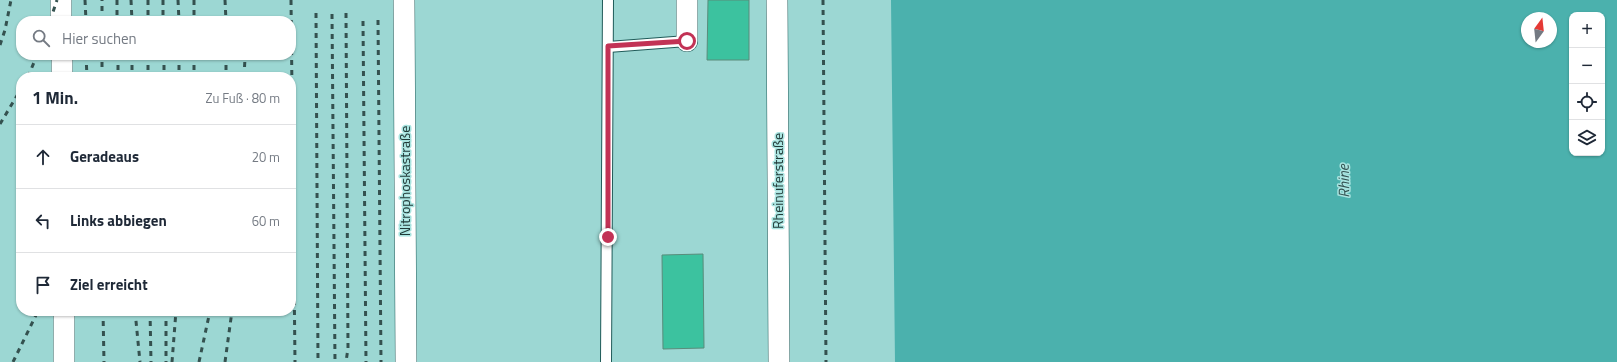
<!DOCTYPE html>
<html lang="de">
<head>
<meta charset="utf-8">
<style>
	body { margin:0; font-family:"Titillium Web",sans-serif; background:#f6f6f7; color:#1f2937 }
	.controls { position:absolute; right:12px; top:12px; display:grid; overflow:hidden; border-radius:8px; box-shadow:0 1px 3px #0004 }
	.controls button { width:36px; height:36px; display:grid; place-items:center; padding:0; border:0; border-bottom:1px solid #e0e1e3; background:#fff; color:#1f2937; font:20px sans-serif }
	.compass { position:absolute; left:1521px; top:12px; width:36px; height:36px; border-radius:50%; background:#fff; box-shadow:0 1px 3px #0004; rotate:15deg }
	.stop { position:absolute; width:12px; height:12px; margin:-9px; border:3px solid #c23255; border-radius:50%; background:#fff }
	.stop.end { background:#c23255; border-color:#fff; box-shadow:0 1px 4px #0008 }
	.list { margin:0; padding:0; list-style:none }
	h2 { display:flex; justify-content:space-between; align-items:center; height:52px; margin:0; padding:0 16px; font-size:17px }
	h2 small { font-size:13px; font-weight:400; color:#747a83 }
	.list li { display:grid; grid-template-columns:26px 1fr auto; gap:12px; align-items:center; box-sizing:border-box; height:64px; padding:0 16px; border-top:1px solid #e0e1e3 }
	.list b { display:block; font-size:15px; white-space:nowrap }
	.list em { font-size:13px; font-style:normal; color:#747a83 }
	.icon { flex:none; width:22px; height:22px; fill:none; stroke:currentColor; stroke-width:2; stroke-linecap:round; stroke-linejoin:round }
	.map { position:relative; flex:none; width:1617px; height:362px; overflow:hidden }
	.search { position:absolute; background:#fff; box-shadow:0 1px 3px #0004; left:16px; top:16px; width:280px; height:44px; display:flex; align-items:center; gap:10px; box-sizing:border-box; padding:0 14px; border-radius:16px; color:#747a83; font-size:15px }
	.panel { position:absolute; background:#fff; box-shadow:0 1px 3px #0004; left:16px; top:72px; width:280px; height:244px; border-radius:16px }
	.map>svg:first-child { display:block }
	.water { fill:#4bb1ad; fill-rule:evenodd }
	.building { fill:#3cc29f; stroke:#598c7b }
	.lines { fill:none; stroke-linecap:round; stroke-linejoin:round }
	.lane-casing { stroke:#205b59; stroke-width:12 }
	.street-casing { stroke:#205b59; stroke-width:22 }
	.lane { stroke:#fff; stroke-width:10 }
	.street { stroke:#fff; stroke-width:21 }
	.rail { stroke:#34514f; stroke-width:3; stroke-dasharray:5 5; stroke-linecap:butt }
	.route { stroke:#c23255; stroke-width:5 }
	.labels { text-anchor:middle; stroke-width:3; stroke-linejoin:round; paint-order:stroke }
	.street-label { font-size:14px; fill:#223a38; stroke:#a9e4e0 }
	.water-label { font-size:15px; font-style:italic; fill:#325150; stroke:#a9e4e0 }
</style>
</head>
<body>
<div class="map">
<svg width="1617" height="362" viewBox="0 0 1617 362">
	<rect width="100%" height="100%" fill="#9cd7d3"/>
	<!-- water -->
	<path class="water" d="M 891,0 L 1617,0 L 1617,362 L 895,362 ZM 1572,15 L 1602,15 L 1602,153 L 1572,153 ZM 1527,18 L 1551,18 L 1551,42 L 1527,42 Z"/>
	<!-- building -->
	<g class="building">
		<path d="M 708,0 L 749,0 L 749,60 L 707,60 Z"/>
		<path d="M 703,254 L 704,348 L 663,349 L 662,255 Z"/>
	</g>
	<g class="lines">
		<!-- lane casing -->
		<g class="lane-casing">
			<g id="lane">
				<path d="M 608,47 L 687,41"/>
				<path d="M 606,362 L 608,0"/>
			</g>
		</g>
		<!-- street casing -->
		<g class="street-casing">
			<g id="street">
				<path d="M 61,0 L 61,21"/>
				<path d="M 404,0 L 406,362"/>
				<path d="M 687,0 L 687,41"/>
				<path d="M 777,0 L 779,362"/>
				<path d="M 62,55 L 62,77"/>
				<path d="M 64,311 L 64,362"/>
			</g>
		</g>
		<!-- lane -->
		<use href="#lane" class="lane"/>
		<!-- street -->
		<use href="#street" class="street"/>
		<!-- rail -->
		<g class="rail">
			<path d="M 85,0 L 86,21"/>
			<path d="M 117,0 L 117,21"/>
			<path d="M 131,0 L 132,21"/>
			<path d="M 148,0 L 148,21"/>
			<path d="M 163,0 L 163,21"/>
			<path d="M 178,0 L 179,21"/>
			<path d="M 194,0 L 194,21"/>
			<path d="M 225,0 L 226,21"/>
			<path d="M 291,0 L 295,362"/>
			<path d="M 823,0 L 826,362"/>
			<path d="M 316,13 L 318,362"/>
			<path d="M 346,13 L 348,348 L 346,362"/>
			<path d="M 332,14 L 335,362"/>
			<path d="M 378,20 L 381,362"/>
			<path d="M 50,21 L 57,0"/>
			<path d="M 102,21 L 102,0"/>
			<path d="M 363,21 L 366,362"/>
			<path d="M 0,45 L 5,30 L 11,0"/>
			<path d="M 86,55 L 87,77"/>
			<path d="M 118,55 L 118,77"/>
			<path d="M 132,55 L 132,77"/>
			<path d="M 148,55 L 148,77"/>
			<path d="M 164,55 L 164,77"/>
			<path d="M 179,55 L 179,77"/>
			<path d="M 194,55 L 194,77"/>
			<path d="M 226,55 L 226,77"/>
			<path d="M 28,77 L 37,55"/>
			<path d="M 102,77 L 102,55"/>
			<path d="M 244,77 L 245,58"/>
			<path d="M 0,124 L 21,89"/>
			<path d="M 103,311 L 104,362"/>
			<path d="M 135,311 L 140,362"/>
			<path d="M 150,311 L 151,362"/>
			<path d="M 166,311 L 166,362"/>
			<path d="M 13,362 L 38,311"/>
			<path d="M 172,362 L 176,311"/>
			<path d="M 199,362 L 210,311"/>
			<path d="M 225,362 L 232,311"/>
		</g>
	</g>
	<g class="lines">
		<!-- route -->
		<path class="route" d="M 608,237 L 608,46 L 687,41"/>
	</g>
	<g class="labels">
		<!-- street labels -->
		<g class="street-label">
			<text transform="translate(405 181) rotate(-90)" y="5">Nitrophoskastraße</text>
			<text transform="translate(778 181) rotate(-90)" y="5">Rheinuferstraße</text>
		</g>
		<!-- water labels -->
		<g class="water-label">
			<text transform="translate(1344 181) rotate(-91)" y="5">Rhine</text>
		</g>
	</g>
</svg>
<div class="controls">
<button>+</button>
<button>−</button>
<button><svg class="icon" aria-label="locate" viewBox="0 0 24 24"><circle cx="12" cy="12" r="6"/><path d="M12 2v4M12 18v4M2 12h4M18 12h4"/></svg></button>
<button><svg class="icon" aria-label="layers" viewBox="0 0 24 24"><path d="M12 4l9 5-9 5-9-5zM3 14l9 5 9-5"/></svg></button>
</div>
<svg class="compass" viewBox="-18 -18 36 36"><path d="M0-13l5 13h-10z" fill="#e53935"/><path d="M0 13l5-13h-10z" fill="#747a83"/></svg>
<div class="stop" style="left:687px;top:41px"></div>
<div class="stop end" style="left:608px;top:237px"></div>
<div class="search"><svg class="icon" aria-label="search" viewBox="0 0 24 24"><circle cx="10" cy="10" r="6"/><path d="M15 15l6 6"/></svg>Hier suchen</div>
<section class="panel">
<h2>1 Min.<small>Zu Fuß · 80 m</small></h2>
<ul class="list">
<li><svg class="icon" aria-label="ahead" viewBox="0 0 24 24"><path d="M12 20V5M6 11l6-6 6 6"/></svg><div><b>Geradeaus</b></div><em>20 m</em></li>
<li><svg class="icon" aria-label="left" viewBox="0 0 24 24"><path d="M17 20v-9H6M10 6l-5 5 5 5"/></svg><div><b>Links abbiegen</b></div><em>60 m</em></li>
<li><svg class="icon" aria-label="arrive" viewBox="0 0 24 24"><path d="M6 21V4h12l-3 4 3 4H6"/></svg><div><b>Ziel erreicht</b></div></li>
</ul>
</section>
</div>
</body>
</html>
